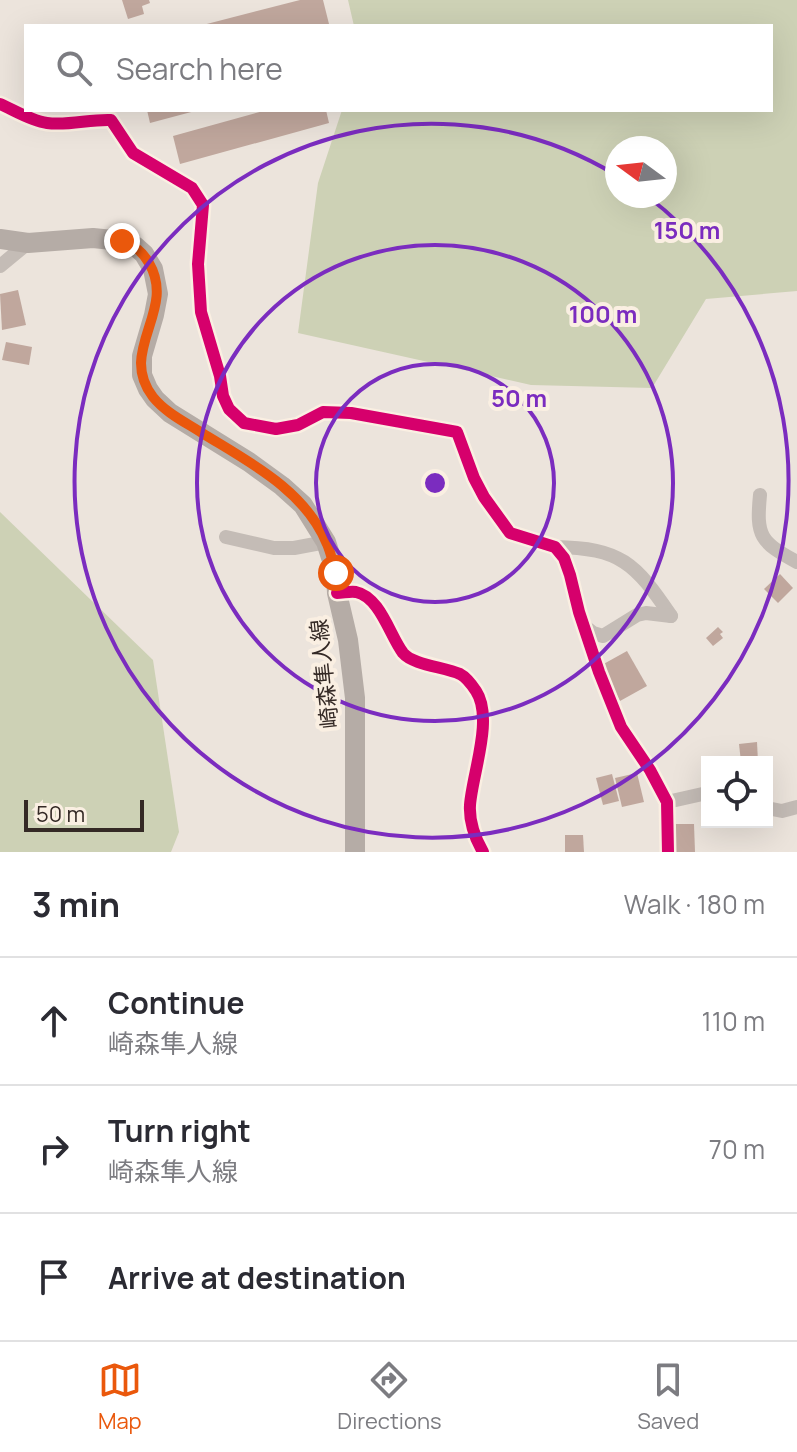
<!DOCTYPE html>
<html lang="en">
<head>
<meta charset="utf-8">
<style>
	body { margin:0; font-family:Manrope,"Noto Sans JP",sans-serif; background:#f7f7f7; color:#2b2b33 }
	.controls { position:absolute; right:24px; bottom:24px; display:grid; overflow:hidden; border-radius:0px; box-shadow:0 8px 32px #0002 }
	.controls button { width:72px; height:72px; display:grid; place-items:center; padding:0; border:0; border-bottom:2px solid #e1e1e2; background:#fff; color:#2b2b33; font:40px sans-serif }
	.compass { position:absolute; left:605px; top:136px; width:72px; height:72px; border-radius:50%; background:#fff; box-shadow:0 8px 32px #0002; rotate:285deg }
	.scale { position:absolute; left:24px; bottom:20px; width:120px; box-sizing:border-box; padding-left:8px; border:4px solid #342925; border-top:0; font-size:22px; line-height:28px; white-space:nowrap; color:#342925; -webkit-text-stroke:6px #faefe2; paint-order:stroke }
	.stop { position:absolute; width:24px; height:24px; margin:-18px; border:6px solid #ea580c; border-radius:50%; background:#fff }
	.stop.end { background:#ea580c; border-color:#fff; box-shadow:0 2px 8px #0008 }
	.list { margin:0; padding:0; list-style:none }
	h2 { display:flex; justify-content:space-between; align-items:center; height:104px; margin:0; padding:0 32px; font-size:34px }
	h2 small { font-size:26px; font-weight:400; color:#7c7c81 }
	.list li { display:grid; grid-template-columns:52px 1fr auto; gap:24px; align-items:center; box-sizing:border-box; height:128px; padding:0 32px; border-top:2px solid #e1e1e2 }
	.list b { display:block; font-size:30px; white-space:nowrap }
	.list p { margin:0; font-size:26px; white-space:nowrap; color:#7c7c81 }
	.list em { font-size:26px; font-style:normal; color:#7c7c81 }
	.icon { flex:none; width:44px; height:44px; fill:none; stroke:currentColor; stroke-width:2; stroke-linecap:round; stroke-linejoin:round }
	.map { position:relative; flex:none; width:797px; height:852px; overflow:hidden }
	.search { position:absolute; background:#fff; box-shadow:0 8px 32px #0002; left:24px; right:24px; top:24px; height:88px; display:flex; align-items:center; gap:20px; box-sizing:border-box; padding:0 28px; border-radius:0px; color:#7c7c81; font-size:30px }
	.sheet { height:488px; background:#fff }
	nav { display:flex; justify-content:space-around; align-items:center; box-sizing:border-box; height:112px; border-top:2px solid #e1e1e2; background:#fff; font-size:22px; color:#7c7c81 }
	nav a { display:grid; justify-items:center; gap:4px }
	nav .on { color:#ea580c }
	.map>svg:first-child { display:block }
	.green { fill:#cdd1b5; fill-rule:evenodd }
	.building { fill:#c0a79d }
	.lines { fill:none; stroke-linecap:round; stroke-linejoin:round }
	.street { stroke:#c4bcb6; stroke-width:14 }
	.secondary { stroke:#b5aca6; stroke-width:20 }
	.cycleway-casing { stroke:#faefe2; stroke-width:17 }
	.cycleway { stroke:#d6006c; stroke-width:12 }
	.route { stroke:#ea580c; stroke-width:10 }
	.ring { fill:none; stroke:#7b2cbf; stroke-width:4 }
	.labels { text-anchor:middle; stroke-width:8; stroke-linejoin:round; paint-order:stroke }
	.street-label { font-size:22px; fill:#342925; stroke:#faefe2 }
	.centre { fill:#7b2cbf; stroke:#faefe2; stroke-width:4 }
	.ring-label { font-size:24px; text-anchor:middle; font-weight:bold; fill:#7b2cbf; stroke:#faefe2; stroke-width:8; stroke-linejoin:round; paint-order:stroke }
</style>
</head>
<body>
<div class="map">
<svg width="797" height="852" viewBox="0 0 797 852">
	<rect width="100%" height="100%" fill="#ece4dc"/>
	<!-- green -->
	<g class="green">
		<path d="M 348,0 L 797,0 L 797,291 L 706,299 L 652,388 L 531,385 L 298,333 L 318,183 L 342,110 L 771,110 L 771,26 L 354,26 ZM 665,148 L 665,196 L 617,196 L 617,148 Z"/>
		<path d="M 0,512 L 153,660 L 179,832 L 171,852 L 0,852 Z"/>
	</g>
	<!-- building -->
	<g class="building">
		<path d="M 122,0 L 149,0 L 150,3 L 142,6 L 144,14 L 128,19 Z"/>
		<path d="M 300,0 L 323,0 L 329,24 L 320,26 L 199,26 Z"/>
		<path d="M 147,110 L 194,110 L 195,111 L 150,123 Z"/>
		<path d="M 267,110 L 326,110 L 329,123 L 180,164 L 173,136 Z"/>
		<path d="M 18,290 L 26,325 L 2,330 L 0,294 Z"/>
		<path d="M 6,342 L 32,347 L 29,365 L 2,360 Z"/>
		<path d="M 780,574 L 793,588 L 778,603 L 764,589 Z"/>
		<path d="M 718,627 L 723,632 L 720,634 L 723,638 L 713,646 L 706,638 Z"/>
		<path d="M 627,651 L 647,686 L 620,701 L 600,666 Z"/>
		<path d="M 757,742 L 758,762 L 741,762 L 739,744 Z"/>
		<path d="M 637,773 L 644,802 L 622,807 L 615,778 Z"/>
		<path d="M 612,774 L 619,801 L 603,805 L 596,778 Z"/>
		<path d="M 673,824 L 694,824 L 695,852 L 674,852 Z"/>
		<path d="M 565,835 L 583,835 L 584,852 L 565,852 Z"/>
	</g>
	<g class="lines">
		<!-- street -->
		<g class="street">
			<path d="M 0,104 C 14,110 31,121 47,123 C 68,126 90,119 111,120 L 133,153 L 192,188 L 203,205 L 198,264 L 201,312 L 220,376 L 223,396 L 229,409 L 244,423 L 276,429 L 298,425 L 323,412 L 351,413 L 457,432 L 474,478 L 484,497 L 510,533 L 555,547 L 564,558 L 570,575 L 579,612 L 599,672 L 621,727 L 650,770 L 667,802 L 668,852"/>
			<path d="M 0,266 L 28,243"/>
			<path d="M 760,495 C 756,536 760,542 797,562"/>
			<path d="M 226,537 L 274,548 L 294,548 L 326,542"/>
			<path d="M 555,547 C 621,548 635,563 671,616"/>
			<path d="M 337,593 C 343,593 350,591 356,592 C 380,597 390,636 403,653 C 413,665 445,667 460,674 C 466,677 472,685 476,691 C 494,718 472,775 470,805 C 469,822 475,838 483,852"/>
			<path d="M 583,625 L 593,633 L 603,636 L 637,615 L 646,613 L 671,616"/>
			<path d="M 667,802 L 707,793"/>
			<path d="M 767,808 L 782,811 L 797,807"/>
		</g>
		<!-- secondary -->
		<path class="secondary" d="M 0,239 L 28,243 L 93,238 L 122,241 L 135,246 L 144,254 L 153,269 L 158,294 L 154,315 L 142,356 L 142,375 L 148,389 L 155,399 L 170,413 L 249,462 L 282,486 L 303,505 L 326,542 L 336,573 L 337,593 L 348,640 L 355,698 L 355,852"/>
		<!-- cycleway casing -->
		<g class="cycleway-casing">
			<g id="cycleway">
				<path d="M 0,104 C 14,110 31,121 47,123 C 68,126 90,119 111,120 L 133,153 L 192,188 L 203,205 L 198,264 L 201,312 L 220,376 L 223,396 L 229,409 L 244,423 L 276,429 L 298,425 L 323,412 L 351,413 L 457,432 L 474,478 L 484,497 L 510,533 L 555,547 L 564,558 L 570,575 L 579,612 L 599,672 L 621,727 L 650,770 L 667,802 L 668,852"/>
				<path d="M 337,593 C 343,593 350,591 356,592 C 380,597 390,636 403,653 C 413,665 445,667 460,674 C 466,677 472,685 476,691 C 494,718 472,775 470,805 C 469,822 475,838 483,852"/>
			</g>
		</g>
		<!-- cycleway -->
		<use href="#cycleway" class="cycleway"/>
	</g>
	<g class="lines">
		<!-- route -->
		<path class="route" d="M 122,241 C 135,246 142,251 149,263 C 170,299 142,329 141,363 C 141,376 146,388 153,397 C 166,413 185,422 202,433 C 249,462 305,490 327,544 C 331,553 333,564 336,573"/>
	</g>
	<!-- distance rings -->
	<g class="ring">
		<circle cx="435" cy="483" r="119"/>
		<circle cx="435" cy="483" r="238"/>
		<path d="M647 196A357 357 0 1 1 616 175"/>
	</g>
	<g class="labels">
		<!-- street labels -->
		<g class="street-label">
			<text transform="translate(324 674) rotate(-96)" y="8">崎森隼人線</text>
		</g>
	</g>
	<circle cx="435" cy="483" r="12" class="centre"/>
	<g class="ring-label">
		<text x="687" y="239">150 m</text>
		<text x="603" y="323">100 m</text>
		<text x="519" y="407">50 m</text>
	</g>
</svg>
<div class="controls">
<button><svg class="icon" aria-label="locate" viewBox="0 0 24 24"><circle cx="12" cy="12" r="6"/><path d="M12 2v4M12 18v4M2 12h4M18 12h4"/></svg></button>
</div>
<svg class="compass" viewBox="-18 -18 36 36"><path d="M0-13l5 13h-10z" fill="#e53935"/><path d="M0 13l5-13h-10z" fill="#7c7c81"/></svg>
<div class="scale">50 m</div>
<div class="stop" style="left:336px;top:573px"></div>
<div class="stop end" style="left:122px;top:241px"></div>
<div class="search"><svg class="icon" aria-label="search" viewBox="0 0 24 24"><circle cx="10" cy="10" r="6"/><path d="M15 15l6 6"/></svg>Search here</div>
</div>
<section class="sheet">
<h2>3 min<small>Walk · 180 m</small></h2>
<ul class="list">
<li><svg class="icon" aria-label="ahead" viewBox="0 0 24 24"><path d="M12 20V5M6 11l6-6 6 6"/></svg><div><b>Continue</b><p>崎森隼人線</p></div><em>110 m</em></li>
<li><svg class="icon" aria-label="right" viewBox="0 0 24 24"><path d="M7 20v-9h11M14 6l5 5-5 5"/></svg><div><b>Turn right</b><p>崎森隼人線</p></div><em>70 m</em></li>
<li><svg class="icon" aria-label="arrive" viewBox="0 0 24 24"><path d="M6 21V4h12l-3 4 3 4H6"/></svg><div><b>Arrive at destination</b></div></li>
</ul>
</section>
<nav>
<a class="on"><svg class="icon" aria-label="map" viewBox="0 0 24 24"><path d="M3 6l6-2 6 2 6-2v14l-6 2-6-2-6 2zM9 4v14M15 6v14"/></svg>Map</a>
<a><svg class="icon" aria-label="directions" viewBox="0 0 24 24"><path d="M12 3l9 9-9 9-9-9zM9 14v-3h6M13 9l2 2-2 2"/></svg>Directions</a>
<a><svg class="icon" aria-label="saved" viewBox="0 0 24 24"><path d="M7 4h10v16l-5-4-5 4z"/></svg>Saved</a>
</nav>
</body>
</html>
